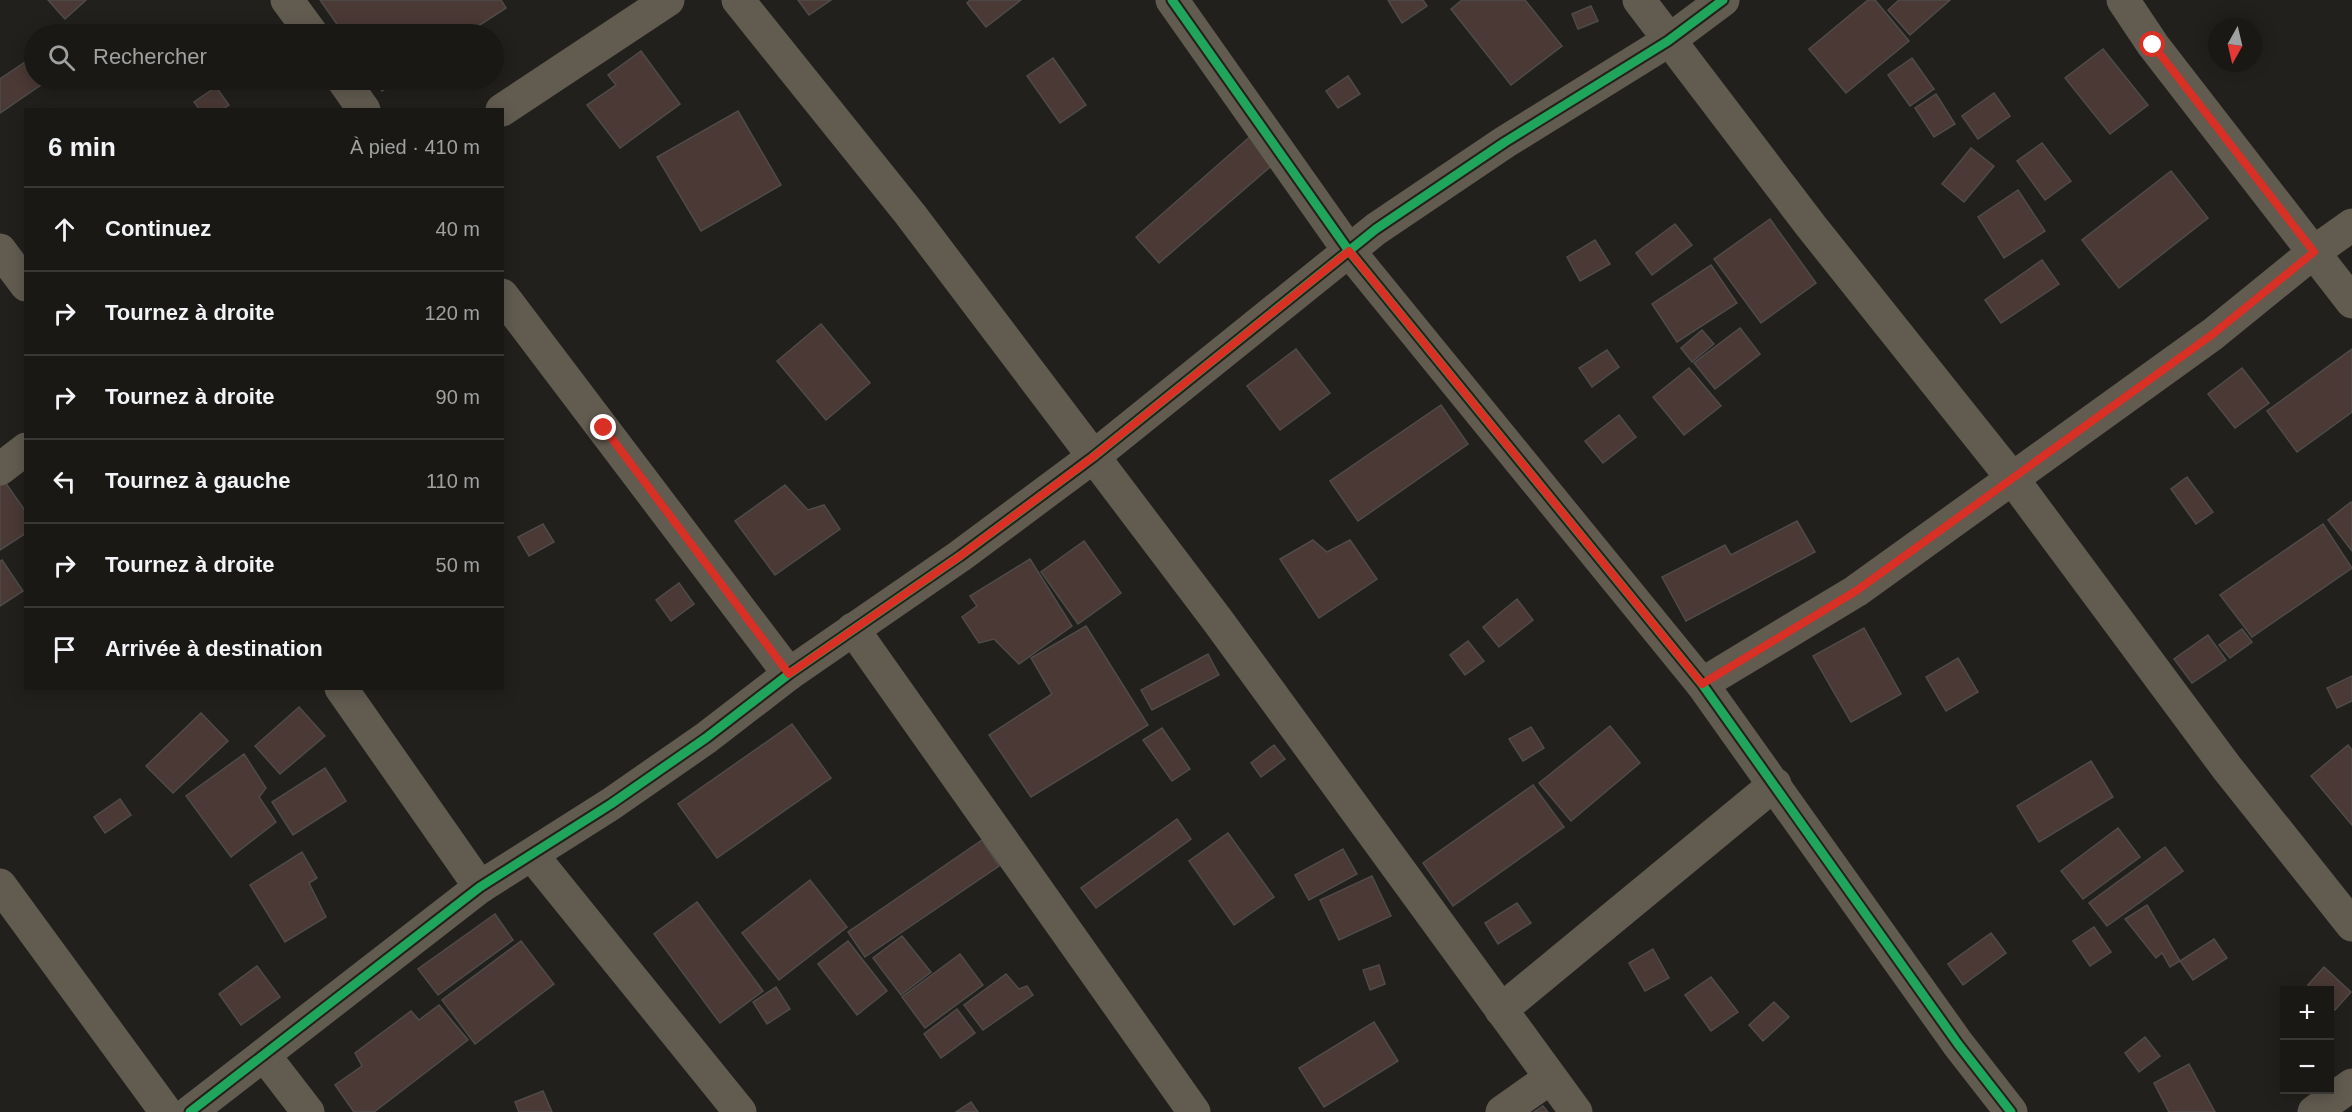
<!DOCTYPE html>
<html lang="fr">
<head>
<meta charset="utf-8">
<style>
	body { margin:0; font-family:Arial,sans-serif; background:#23211e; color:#f1f3f6 }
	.controls { position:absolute; right:18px; bottom:18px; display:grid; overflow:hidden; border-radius:0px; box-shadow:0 3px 15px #0003 }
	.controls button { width:54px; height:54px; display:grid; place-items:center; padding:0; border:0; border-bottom:2px solid #383734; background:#1a1815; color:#f1f3f6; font:30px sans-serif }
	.compass { position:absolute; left:2208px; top:18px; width:54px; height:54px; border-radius:50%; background:#1a1815; box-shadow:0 3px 15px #0003; rotate:188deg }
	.stop { position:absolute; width:18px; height:18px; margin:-14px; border:4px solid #d93025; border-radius:50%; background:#fff }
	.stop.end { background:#d93025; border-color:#fff; box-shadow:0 2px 6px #0008 }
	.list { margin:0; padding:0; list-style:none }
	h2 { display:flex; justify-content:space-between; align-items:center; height:78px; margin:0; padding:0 24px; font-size:26px }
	h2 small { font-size:20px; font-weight:400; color:#9fa0a0 }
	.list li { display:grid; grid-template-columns:39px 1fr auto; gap:18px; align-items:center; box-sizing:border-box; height:84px; padding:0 24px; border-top:2px solid #383734 }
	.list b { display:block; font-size:22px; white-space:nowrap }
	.list em { font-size:20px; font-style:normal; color:#9fa0a0 }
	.icon { flex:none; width:33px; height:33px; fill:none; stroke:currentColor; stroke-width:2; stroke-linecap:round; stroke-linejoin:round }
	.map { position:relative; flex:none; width:2352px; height:1112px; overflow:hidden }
	.search { position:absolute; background:#1a1815; box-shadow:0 3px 15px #0003; left:24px; top:24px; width:480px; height:66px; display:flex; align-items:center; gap:15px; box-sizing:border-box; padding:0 21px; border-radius:33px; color:#9fa0a0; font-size:22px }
	.panel { position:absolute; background:#1a1815; box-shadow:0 3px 15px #0003; left:24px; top:108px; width:480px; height:582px; border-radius:0px }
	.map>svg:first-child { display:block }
	.building { fill:#4a3935; stroke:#4e4b49; stroke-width:1.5 }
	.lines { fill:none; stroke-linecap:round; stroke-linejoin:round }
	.street { stroke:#615b50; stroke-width:33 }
	.cycleway-casing { stroke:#252119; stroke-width:13 }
	.cycleway { stroke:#20a55d; stroke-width:9 }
	.route { stroke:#d93025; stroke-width:8 }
</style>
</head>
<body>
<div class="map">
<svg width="2352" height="1112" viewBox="0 0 2352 1112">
	<rect width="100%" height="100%" fill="#22201c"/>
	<!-- building -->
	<g class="building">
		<path d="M 48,0 L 86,0 L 65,19 Z"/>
		<path d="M 320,0 L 501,0 L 506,8 L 466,34 L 344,34 Z"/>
		<path d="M 798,0 L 831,0 L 809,15 Z"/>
		<path d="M 970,0 L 1021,0 L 986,27 L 967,3 Z"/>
		<path d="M 1388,0 L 1423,0 L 1427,6 L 1402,23 Z"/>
		<path d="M 1462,0 L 1525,0 L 1562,46 L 1511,85 L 1451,9 Z"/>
		<path d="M 1868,0 L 1875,0 L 1909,41 L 1846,93 L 1809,49 Z"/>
		<path d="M 1899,0 L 1950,0 L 1910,35 L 1888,10 Z"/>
		<path d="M 1591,6 L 1598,21 L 1578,29 L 1572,14 Z"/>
		<path d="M 2103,49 L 2148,105 L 2110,134 L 2065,78 Z"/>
		<path d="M 641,51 L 680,104 L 620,148 L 587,105 L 616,85 L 608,75 Z"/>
		<path d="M 1053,58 L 1086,105 L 1060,123 L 1027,76 Z"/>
		<path d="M 1912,58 L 1934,89 L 1910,106 L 1888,75 Z"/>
		<path d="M 28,60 L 34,70 L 34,80 L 41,80 L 44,83 L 0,113 L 0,79 Z"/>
		<path d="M 1348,76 L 1360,94 L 1338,108 L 1326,91 Z"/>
		<path d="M 374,80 L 399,80 L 382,91 Z"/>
		<path d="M 216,87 L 229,105 L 222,110 L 200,110 L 194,102 Z"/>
		<path d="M 1994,93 L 2010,116 L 1978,139 L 1962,116 Z"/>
		<path d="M 1936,94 L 1955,124 L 1934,137 L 1915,108 Z"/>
		<path d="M 738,111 L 781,185 L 701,231 L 657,157 Z"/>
		<path d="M 1253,134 L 1277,161 L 1159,263 L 1136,237 Z"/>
		<path d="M 2042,143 L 2071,181 L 2045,200 L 2017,161 Z"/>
		<path d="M 1971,148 L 1994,166 L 1964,202 L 1942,184 Z"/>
		<path d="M 2171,171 L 2208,218 L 2119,288 L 2082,240 Z"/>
		<path d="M 2018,190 L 2045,231 L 2004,258 L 1978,217 Z"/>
		<path d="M 1770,219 L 1816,283 L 1761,323 L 1714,259 Z"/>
		<path d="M 1675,224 L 1692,245 L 1652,275 L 1636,253 Z"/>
		<path d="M 1595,240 L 1610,264 L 1580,281 L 1567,257 Z"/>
		<path d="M 2042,260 L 2059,284 L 2001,323 L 1985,300 Z"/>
		<path d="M 1711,265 L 1737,303 L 1677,342 L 1652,304 Z"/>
		<path d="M 821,324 L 870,383 L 826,420 L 777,361 Z"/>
		<path d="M 1740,328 L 1760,354 L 1715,389 L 1694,363 Z"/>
		<path d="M 1702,330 L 1714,344 L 1692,362 L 1681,348 Z"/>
		<path d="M 1296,349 L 1330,393 L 1280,430 L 1247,386 Z"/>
		<path d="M 2352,349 L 2352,412 L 2297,452 L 2267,411 Z"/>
		<path d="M 1607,350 L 1619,367 L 1592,387 L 1579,368 Z"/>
		<path d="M 1689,368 L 1721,406 L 1684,435 L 1653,397 Z"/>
		<path d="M 2242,368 L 2269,403 L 2235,428 L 2208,394 Z"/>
		<path d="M 1441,405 L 1468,444 L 1358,521 L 1330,481 Z"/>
		<path d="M 1619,415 L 1636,437 L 1603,463 L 1585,441 Z"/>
		<path d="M 0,475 L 26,512 L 26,533 L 0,550 Z"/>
		<path d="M 2187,477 L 2213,512 L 2196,524 L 2171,489 Z"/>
		<path d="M 785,485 L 808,510 L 824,505 L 840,529 L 775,575 L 735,521 Z"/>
		<path d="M 2351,502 L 2352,504 L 2352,551 L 2328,520 Z"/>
		<path d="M 1797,521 L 1815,552 L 1686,621 L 1662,577 L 1725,545 L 1731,555 Z"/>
		<path d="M 543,524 L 554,542 L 529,556 L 518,537 Z"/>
		<path d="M 2323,524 L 2352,568 L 2252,637 L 2220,595 Z"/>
		<path d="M 1313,540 L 1327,552 L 1350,540 L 1377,579 L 1319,618 L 1280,559 Z"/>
		<path d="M 1084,541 L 1121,593 L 1078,624 L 1041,572 Z"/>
		<path d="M 1030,559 L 1072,626 L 1019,664 L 994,639 L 979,643 L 962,617 L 977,606 L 970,596 Z"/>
		<path d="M 2,560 L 23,591 L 0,606 L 0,561 Z"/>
		<path d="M 679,583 L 694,604 L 671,621 L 656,600 Z"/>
		<path d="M 1517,599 L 1533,620 L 1499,647 L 1483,627 Z"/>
		<path d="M 1086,626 L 1148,725 L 1031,797 L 989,735 L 1052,694 L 1031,658 Z"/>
		<path d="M 1864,628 L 1901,694 L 1851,722 L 1813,656 Z"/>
		<path d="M 2242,629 L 2252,642 L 2230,658 L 2219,645 Z"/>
		<path d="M 2208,635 L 2226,660 L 2192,683 L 2174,659 Z"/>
		<path d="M 1468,641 L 1484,661 L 1465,675 L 1450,655 Z"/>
		<path d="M 1208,654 L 1219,675 L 1152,710 L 1141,690 Z"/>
		<path d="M 1958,658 L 1978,692 L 1946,711 L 1926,677 Z"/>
		<path d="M 2352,676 L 2352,701 L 2337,708 L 2327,688 Z"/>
		<path d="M 299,707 L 325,736 L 280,774 L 255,746 Z"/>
		<path d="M 201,713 L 228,741 L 173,793 L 146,766 Z"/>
		<path d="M 792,724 L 831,778 L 717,858 L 678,804 Z"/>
		<path d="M 1610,726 L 1640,763 L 1571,821 L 1539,783 Z"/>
		<path d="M 1531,727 L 1544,748 L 1523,761 L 1509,739 Z"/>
		<path d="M 1162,728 L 1190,769 L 1172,781 L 1143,740 Z"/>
		<path d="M 1274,745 L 1285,759 L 1261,777 L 1251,763 Z"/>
		<path d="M 2348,745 L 2352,750 L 2352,825 L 2311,776 Z"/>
		<path d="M 244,754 L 266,788 L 259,797 L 276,822 L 231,857 L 186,796 Z"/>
		<path d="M 2091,761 L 2113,797 L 2039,842 L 2017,806 Z"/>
		<path d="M 325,768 L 346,801 L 293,835 L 272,802 Z"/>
		<path d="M 1533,785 L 1564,827 L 1453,906 L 1423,863 Z"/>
		<path d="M 120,799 L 131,815 L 105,833 L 94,817 Z"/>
		<path d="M 1177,819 L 1191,839 L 1096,908 L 1081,888 Z"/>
		<path d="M 2118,828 L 2140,857 L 2083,899 L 2061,871 Z"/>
		<path d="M 1228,833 L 1274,897 L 1234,925 L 1189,861 Z"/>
		<path d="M 982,840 L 999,866 L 865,957 L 848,932 Z"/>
		<path d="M 2165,847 L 2183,871 L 2107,926 L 2089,903 Z"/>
		<path d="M 1343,849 L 1357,874 L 1309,900 L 1295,875 Z"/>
		<path d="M 302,852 L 317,878 L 309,883 L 326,917 L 285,942 L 250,885 Z"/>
		<path d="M 1372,876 L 1391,916 L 1339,940 L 1320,900 Z"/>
		<path d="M 810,880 L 847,927 L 779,980 L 742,933 Z"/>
		<path d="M 697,902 L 763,991 L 720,1023 L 654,934 Z"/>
		<path d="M 1517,903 L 1531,923 L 1498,944 L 1485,923 Z"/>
		<path d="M 2147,905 L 2180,961 L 2170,967 L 2162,953 L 2156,958 L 2125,919 Z"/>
		<path d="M 495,914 L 513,940 L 438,995 L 418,969 Z"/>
		<path d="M 2094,927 L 2111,952 L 2090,966 L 2073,941 Z"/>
		<path d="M 1991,933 L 2006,953 L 1963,985 L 1948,964 Z"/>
		<path d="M 902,936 L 931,972 L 901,995 L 873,958 Z"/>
		<path d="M 2214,939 L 2227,958 L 2193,980 L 2180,961 Z"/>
		<path d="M 521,941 L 554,984 L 475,1044 L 442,1000 Z"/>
		<path d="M 848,941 L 887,991 L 857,1015 L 818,964 Z"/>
		<path d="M 1653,949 L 1669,978 L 1645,991 L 1629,963 Z"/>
		<path d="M 960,954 L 983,985 L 925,1028 L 902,997 Z"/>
		<path d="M 1379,965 L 1385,984 L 1370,990 L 1363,970 Z"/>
		<path d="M 257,966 L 280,997 L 241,1025 L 219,994 Z"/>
		<path d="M 2324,967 L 2351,992 L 2335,1010 L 2330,1005 L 2330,990 L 2314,990 L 2308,985 Z"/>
		<path d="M 1006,974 L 1019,989 L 1027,986 L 1033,995 L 983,1030 L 964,1005 Z"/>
		<path d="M 1711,977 L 1738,1012 L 1711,1031 L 1685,995 Z"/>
		<path d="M 776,987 L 790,1009 L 767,1024 L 753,1002 Z"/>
		<path d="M 1774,1002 L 1789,1017 L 1763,1041 L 1749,1025 Z"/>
		<path d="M 439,1005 L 468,1040 L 374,1112 L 354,1112 L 335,1085 L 362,1066 L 355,1053 L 411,1011 L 419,1020 Z"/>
		<path d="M 957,1009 L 975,1033 L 941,1058 L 924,1034 Z"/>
		<path d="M 1374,1022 L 1398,1061 L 1324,1107 L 1299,1068 Z"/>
		<path d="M 2145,1037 L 2160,1056 L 2139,1072 L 2125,1053 Z"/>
		<path d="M 2189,1064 L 2215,1112 L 2169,1112 L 2154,1083 Z"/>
		<path d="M 543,1091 L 552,1112 L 519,1112 L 515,1102 Z"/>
		<path d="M 971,1102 L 978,1112 L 956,1112 Z"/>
		<path d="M 1543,1106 L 1548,1112 L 1534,1112 Z"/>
	</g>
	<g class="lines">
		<!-- street -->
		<g class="street">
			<path d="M 287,0 L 312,34"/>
			<path d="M 738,0 L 910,214 L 1218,621 L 1576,1112"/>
			<path d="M 1172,0 L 1349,251 L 1702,684 L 1958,1044 L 2011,1112"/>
			<path d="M 1639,0 L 1811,226 L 2012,478 L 2227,768 L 2352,925"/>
			<path d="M 2123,0 L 2153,45 L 2352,302"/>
			<path d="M 343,80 L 364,110"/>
			<path d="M 502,110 L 668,0"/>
			<path d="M 0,250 L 26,285"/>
			<path d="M 502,295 L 789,674"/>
			<path d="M 0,469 L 26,449"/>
			<path d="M 853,629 L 1194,1112"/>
			<path d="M 1702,684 L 1856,591 L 2213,334 L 2314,252 L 2352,225"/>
			<path d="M 341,688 L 480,887"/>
			<path d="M 532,855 L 740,1112"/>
			<path d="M 0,885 L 166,1112"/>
			<path d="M 1501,1010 L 1775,784"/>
			<path d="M 264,1055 L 308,1112"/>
			<path d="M 190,1112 L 480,887 L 611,804 L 706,738 L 789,674 L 960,556 L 1093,457 L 1376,229 L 1505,142 L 1668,41 L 1723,0"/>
			<path d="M 1502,1112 L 1550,1078"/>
			<path d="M 2314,1112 L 2352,1085"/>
		</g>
		<!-- cycleway casing -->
		<g class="cycleway-casing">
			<g id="cycleway">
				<path d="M 1172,0 L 1349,251 L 1702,684 L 1958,1044 L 2011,1112"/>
				<path d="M 190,1112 L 480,887 L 611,804 L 706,738 L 789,674 L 960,556 L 1093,457 L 1376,229 L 1505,142 L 1668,41 L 1723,0"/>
			</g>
		</g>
		<!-- cycleway -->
		<use href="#cycleway" class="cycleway"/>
	</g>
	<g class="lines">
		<!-- route -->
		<path class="route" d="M 604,428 L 789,674 L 960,556 L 1093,457 L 1349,251 L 1702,684 L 1856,591 L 2213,334 L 2314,252 L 2153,45"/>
	</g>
</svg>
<div class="controls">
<button>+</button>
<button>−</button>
</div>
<svg class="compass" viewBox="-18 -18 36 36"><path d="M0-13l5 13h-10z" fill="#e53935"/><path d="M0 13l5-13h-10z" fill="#9fa0a0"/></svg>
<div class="stop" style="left:2153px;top:45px"></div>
<div class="stop end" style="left:604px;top:428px"></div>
<div class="search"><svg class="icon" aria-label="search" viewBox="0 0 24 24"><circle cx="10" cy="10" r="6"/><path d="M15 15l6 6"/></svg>Rechercher</div>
<section class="panel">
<h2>6 min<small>À pied · 410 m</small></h2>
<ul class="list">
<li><svg class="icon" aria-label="ahead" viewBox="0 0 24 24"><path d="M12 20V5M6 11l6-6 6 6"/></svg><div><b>Continuez</b></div><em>40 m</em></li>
<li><svg class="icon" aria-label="right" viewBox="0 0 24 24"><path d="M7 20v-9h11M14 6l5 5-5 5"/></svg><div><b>Tournez à droite</b></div><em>120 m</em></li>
<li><svg class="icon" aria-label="right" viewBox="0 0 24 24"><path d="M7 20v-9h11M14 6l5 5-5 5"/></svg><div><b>Tournez à droite</b></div><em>90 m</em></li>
<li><svg class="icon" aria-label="left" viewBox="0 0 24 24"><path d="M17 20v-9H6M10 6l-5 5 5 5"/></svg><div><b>Tournez à gauche</b></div><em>110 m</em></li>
<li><svg class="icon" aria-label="right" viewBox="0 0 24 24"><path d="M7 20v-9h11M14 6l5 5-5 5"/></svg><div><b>Tournez à droite</b></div><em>50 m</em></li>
<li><svg class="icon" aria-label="arrive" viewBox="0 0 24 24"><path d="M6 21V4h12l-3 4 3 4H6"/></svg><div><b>Arrivée à destination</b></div></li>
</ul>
</section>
</div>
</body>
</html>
